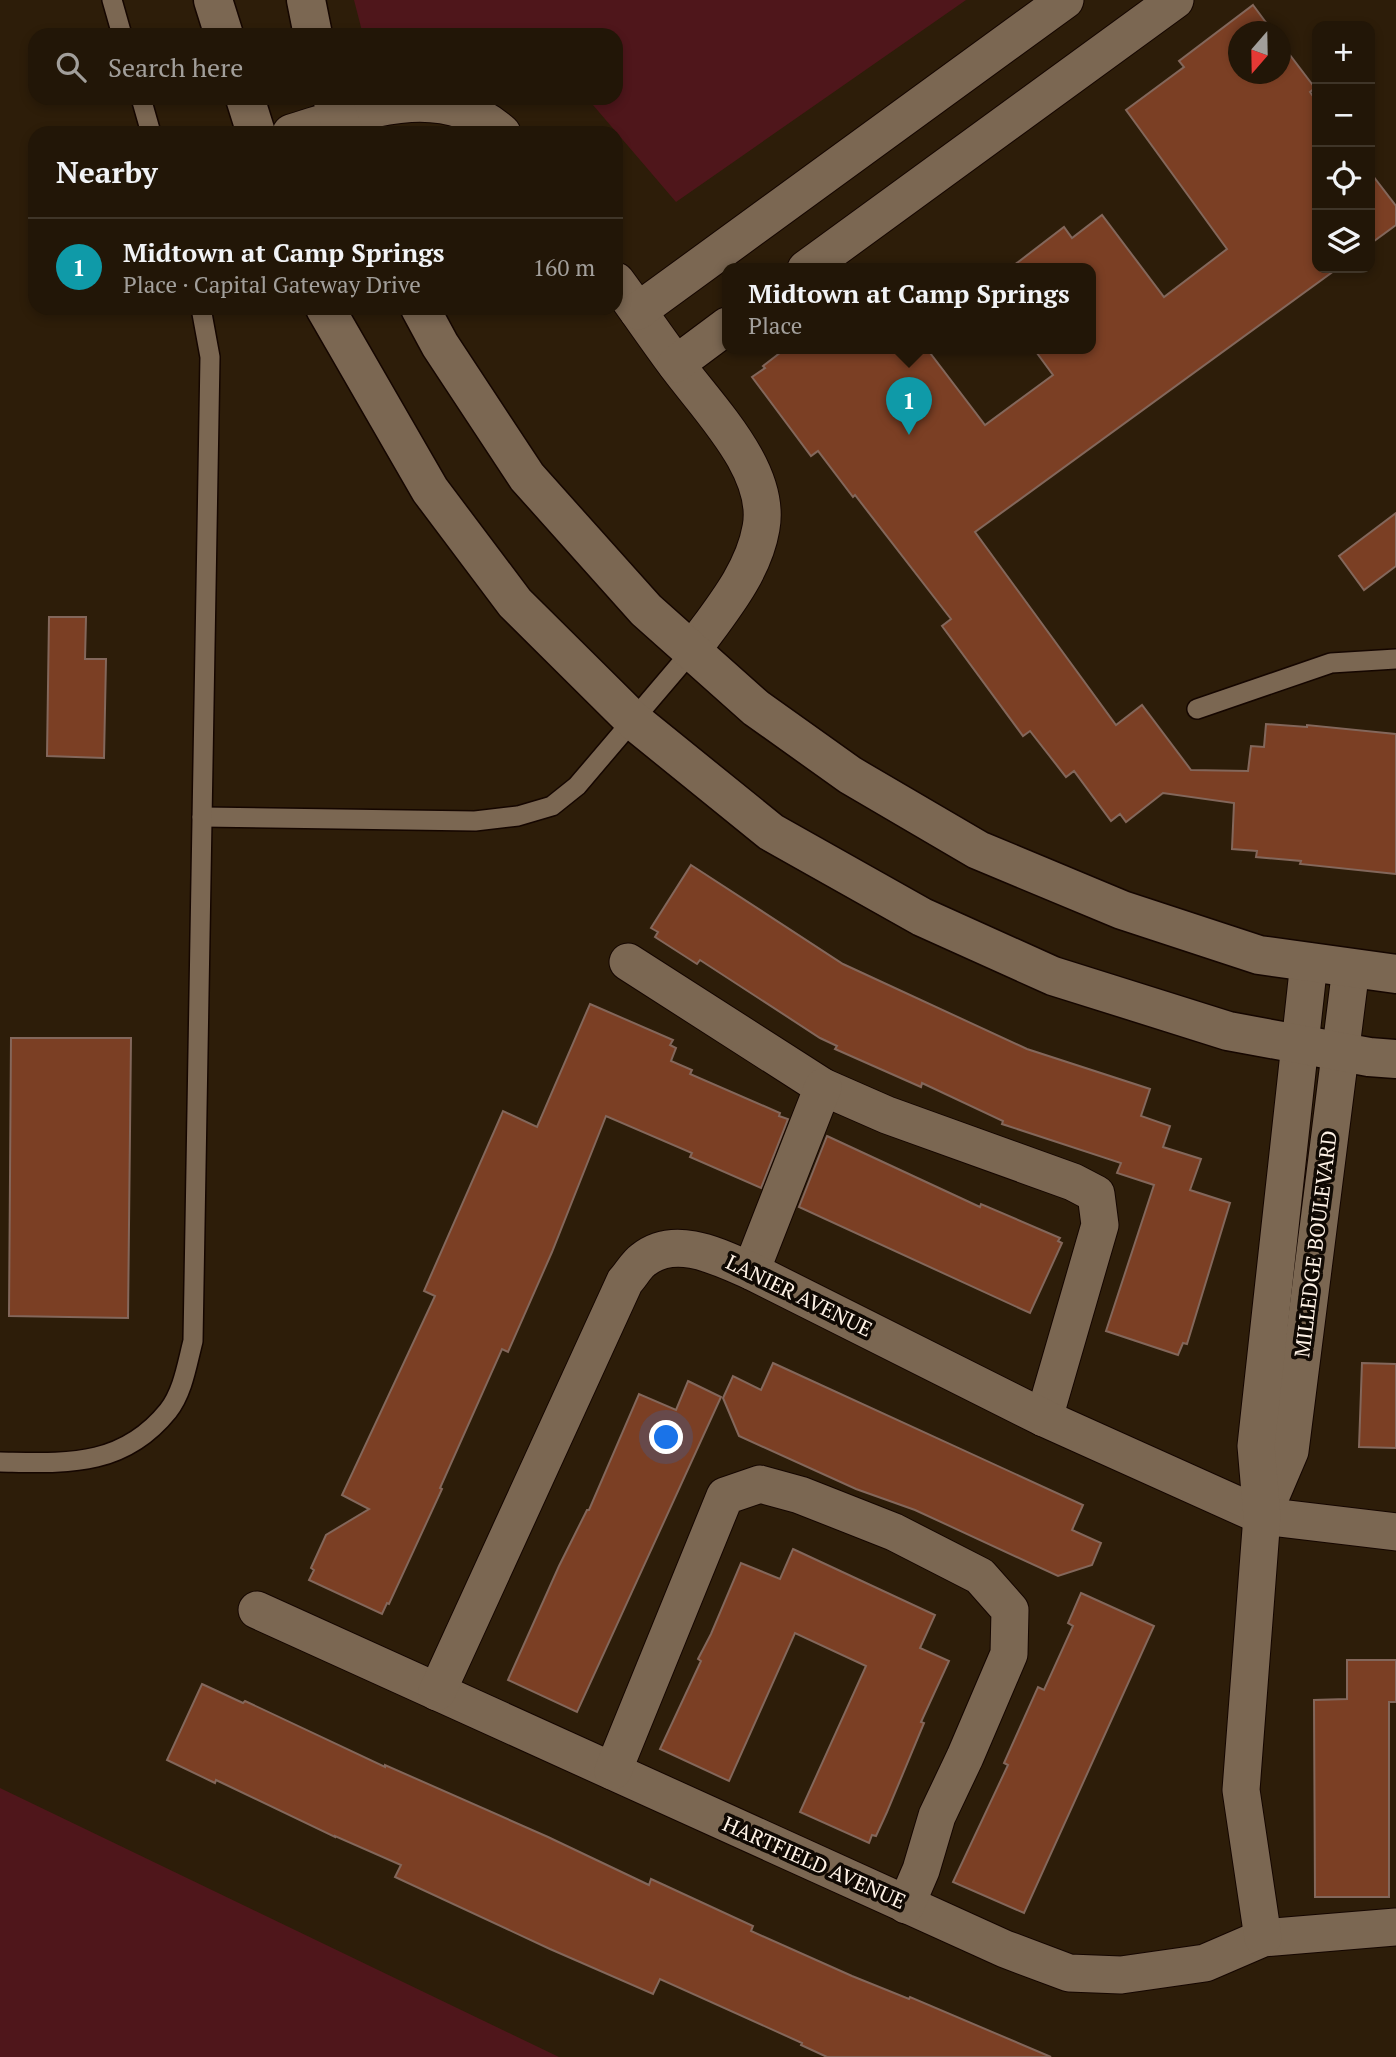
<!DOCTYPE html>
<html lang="en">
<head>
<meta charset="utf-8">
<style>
	body { margin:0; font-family:"PT Serif",serif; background:#2a1f11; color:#f1f3f6 }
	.controls { position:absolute; right:21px; top:21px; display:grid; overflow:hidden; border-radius:14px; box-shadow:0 4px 10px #0003 }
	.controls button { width:63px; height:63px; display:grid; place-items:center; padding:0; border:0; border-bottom:2px solid #3f3528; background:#221607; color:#f1f3f6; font:35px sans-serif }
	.compass { position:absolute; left:1228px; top:21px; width:63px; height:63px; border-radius:50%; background:#221607; box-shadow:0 4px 10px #0003; rotate:200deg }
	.you { position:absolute; left:667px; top:1438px; width:24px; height:24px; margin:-18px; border:5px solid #fff; border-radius:50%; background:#1a73e8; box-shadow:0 0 0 10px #1a73e833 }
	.badge { display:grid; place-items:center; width:46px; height:46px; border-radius:50%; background:#cf9dff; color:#fff; font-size:23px; font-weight:700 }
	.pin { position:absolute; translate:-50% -58px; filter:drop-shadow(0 2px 4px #0008) }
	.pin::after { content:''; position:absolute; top:37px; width:24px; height:21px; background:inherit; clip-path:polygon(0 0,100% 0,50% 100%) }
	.popup { position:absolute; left:722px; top:263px; width:374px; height:91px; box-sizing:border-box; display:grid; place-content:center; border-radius:14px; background:#221607; filter:drop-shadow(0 2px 5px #0005); font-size:23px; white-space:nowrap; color:#a29f9b }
	.popup b { font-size:26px; color:#f1f3f6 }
	.popup::after { content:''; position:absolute; left:50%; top:100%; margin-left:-14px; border:14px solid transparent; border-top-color:#221607 }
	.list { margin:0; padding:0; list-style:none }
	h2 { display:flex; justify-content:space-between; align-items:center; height:91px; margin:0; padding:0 28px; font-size:30px }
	h2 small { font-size:23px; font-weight:400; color:#a29f9b }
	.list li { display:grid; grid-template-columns:46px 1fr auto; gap:21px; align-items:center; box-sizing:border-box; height:98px; padding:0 28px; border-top:2px solid #3f3528 }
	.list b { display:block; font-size:26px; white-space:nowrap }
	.list p { margin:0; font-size:23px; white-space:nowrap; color:#a29f9b }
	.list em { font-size:23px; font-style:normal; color:#a29f9b }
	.icon { flex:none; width:38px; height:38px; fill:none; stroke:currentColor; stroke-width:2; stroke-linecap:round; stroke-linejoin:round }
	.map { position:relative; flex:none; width:1396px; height:2057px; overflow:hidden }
	.search { position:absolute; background:#221607; box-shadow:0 4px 10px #0003; left:28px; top:28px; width:595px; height:77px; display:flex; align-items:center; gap:18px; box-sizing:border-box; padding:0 24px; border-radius:21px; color:#a29f9b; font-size:26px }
	.panel { position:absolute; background:#221607; box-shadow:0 4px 10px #0003; left:28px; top:126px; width:595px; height:189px; border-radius:21px }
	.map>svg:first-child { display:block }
	.green { fill:#4f161b }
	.building { fill:#7b3f24; stroke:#83675b; stroke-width:2 }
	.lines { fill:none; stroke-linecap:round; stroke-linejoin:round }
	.lane-casing { stroke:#150600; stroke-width:22 }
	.street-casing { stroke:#150600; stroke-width:39 }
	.secondary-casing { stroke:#150600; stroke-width:41 }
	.lane { stroke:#7b6752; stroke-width:19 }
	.street { stroke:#7b6752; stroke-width:37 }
	.secondary { stroke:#7b6752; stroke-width:38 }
	.labels { text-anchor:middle; stroke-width:7; stroke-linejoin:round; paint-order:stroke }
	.street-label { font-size:21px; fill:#fef2e6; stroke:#100903 }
</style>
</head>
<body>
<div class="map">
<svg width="1396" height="2057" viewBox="0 0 1396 2057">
	<rect width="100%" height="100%" fill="#2d1d09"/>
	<!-- green -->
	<g class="green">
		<path d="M 354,0 L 966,0 L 676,202 L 587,98 L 616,98 L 616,35 L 363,35 Z"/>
		<path d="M 0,1788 L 559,2057 L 0,2057 Z"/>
	</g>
	<!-- building -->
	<g class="building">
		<path d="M 1253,5 L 1273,32 L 1238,32 L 1238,74 L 1280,74 L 1280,42 L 1315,88 L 1310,92 L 1317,102 L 1317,268 L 1338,268 L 975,532 L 1116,725 L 1142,705 L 1191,770 L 1248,771 L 1251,746 L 1264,747 L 1266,724 L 1307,727 L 1307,725 L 1396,734 L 1396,874 L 1300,864 L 1301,861 L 1256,857 L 1257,851 L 1232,849 L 1234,803 L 1163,793 L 1126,822 L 1120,814 L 1111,821 L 1074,771 L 1066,777 L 1030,731 L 1023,736 L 942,626 L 951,619 L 855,495 L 853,497 L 818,451 L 811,456 L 752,377 L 765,368 L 763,366 L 785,349 L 927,349 L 985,425 L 1053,375 L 1034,349 L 1091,349 L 1091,269 L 1009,269 L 1064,227 L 1072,238 L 1102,215 L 1164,297 L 1227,249 L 1126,110 L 1184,67 L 1179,61 Z"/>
		<path d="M 1370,172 L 1396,206 L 1396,225 L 1370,244 Z"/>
		<path d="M 1396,513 L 1396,566 L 1364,590 L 1339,556 Z"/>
		<path d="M 49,617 L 86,617 L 85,659 L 106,659 L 104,758 L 47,756 Z"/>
		<path d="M 691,865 L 843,964 L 1027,1049 L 1150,1089 L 1141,1116 L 1170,1126 L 1163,1147 L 1201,1159 L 1190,1190 L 1230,1203 L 1187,1344 L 1183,1343 L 1178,1355 L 1106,1331 L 1154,1185 L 1117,1173 L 1121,1163 L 1002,1124 L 1003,1121 L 922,1083 L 921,1087 L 835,1049 L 837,1046 L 820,1038 L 700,960 L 697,964 L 655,937 L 658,932 L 651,928 Z"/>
		<path d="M 590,1004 L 673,1040 L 670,1045 L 676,1048 L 671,1061 L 692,1070 L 690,1074 L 780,1113 L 779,1116 L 788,1119 L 761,1188 L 690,1157 L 692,1153 L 606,1116 L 552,1252 L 508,1352 L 502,1349 L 440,1488 L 442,1489 L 389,1604 L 387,1603 L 382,1614 L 309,1580 L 314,1570 L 311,1568 L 326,1535 L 369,1509 L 342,1495 L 435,1296 L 424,1291 L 503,1111 L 537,1127 Z"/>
		<path d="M 11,1038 L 131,1038 L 128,1318 L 9,1316 Z"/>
		<path d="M 827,1136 L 980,1207 L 981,1204 L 1060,1238 L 1058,1241 L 1062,1243 L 1030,1313 L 799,1207 Z"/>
		<path d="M 773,1363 L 1083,1505 L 1072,1530 L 1101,1543 L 1092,1565 L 1058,1576 L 915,1510 L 856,1489 L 739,1436 L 723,1398 L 733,1376 L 761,1390 Z"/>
		<path d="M 1362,1363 L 1396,1364 L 1396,1448 L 1359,1447 Z"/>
		<path d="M 688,1381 L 721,1397 L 577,1712 L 508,1680 L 559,1566 L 587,1510 L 589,1510 L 639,1394 L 676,1410 Z"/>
		<path d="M 793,1549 L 935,1615 L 920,1648 L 949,1661 L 921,1722 L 924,1723 L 887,1812 L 876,1836 L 872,1835 L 869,1843 L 800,1812 L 866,1666 L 795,1633 L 729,1781 L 660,1749 L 701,1661 L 698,1659 L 711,1634 L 741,1563 L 780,1579 Z"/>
		<path d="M 1081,1593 L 1154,1626 L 1024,1913 L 953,1882 L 1008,1765 L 1004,1763 L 1038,1687 L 1044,1690 L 1073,1626 L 1068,1623 Z"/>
		<path d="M 1347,1660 L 1396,1660 L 1396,1702 L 1389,1702 L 1389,1897 L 1315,1897 L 1314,1700 L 1347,1699 Z"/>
		<path d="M 202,1684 L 243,1703 L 245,1701 L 385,1767 L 385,1765 L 548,1837 L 649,1885 L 651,1879 L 753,1926 L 751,1931 L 852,1976 L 909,1999 L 910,1997 L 1051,2057 L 827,2057 L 801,2045 L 802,2043 L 660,1979 L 653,1994 L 550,1949 L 395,1877 L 401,1865 L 335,1836 L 335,1837 L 216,1780 L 215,1783 L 167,1760 Z"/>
	</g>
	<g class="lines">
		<!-- lane casing -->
		<g class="lane-casing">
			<g id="lane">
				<path d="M 112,0 L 122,35"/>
				<path d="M 141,98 L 151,133"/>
				<path d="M 1197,709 L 1331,663 L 1396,659"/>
				<path d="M 202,817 L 475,821 L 518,816 L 552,806 L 577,786 L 691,652"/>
				<path d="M 0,1462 C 65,1463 122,1468 168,1411 C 183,1392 187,1364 193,1341 L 210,357 L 201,308"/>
			</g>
		</g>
		<!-- street casing -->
		<g class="street-casing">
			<g id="street">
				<path d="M 291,133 C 360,112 440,78 502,133"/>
				<path d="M 806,269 L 1175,0"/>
				<path d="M 616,281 C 636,308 655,336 675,363 C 707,407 772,470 761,528 C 753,575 717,615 691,652"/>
				<path d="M 638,311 L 1065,0"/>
				<path d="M 676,364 L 727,326"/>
				<path d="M 628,962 L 823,1087 L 887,1115 L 1073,1182 L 1096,1194 L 1100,1225 L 1044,1418"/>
				<path d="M 751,1271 L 823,1087"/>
				<path d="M 1264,1512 L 1290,1451 L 1351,968"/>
				<path d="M 257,1610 L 1005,1949 L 1069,1973 L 1121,1975 L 1205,1963 L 1263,1938 L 1396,1927"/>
				<path d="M 437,1692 L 625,1281 C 631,1275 636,1265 643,1260 C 675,1234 719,1257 751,1271 L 1044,1418 L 1262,1516 L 1396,1532"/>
				<path d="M 613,1771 L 725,1496 L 760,1484 L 800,1495 L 894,1532 L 980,1576 L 1010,1610 L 1009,1654 L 965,1757 L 937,1816 L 921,1870 L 906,1905"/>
				<path d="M 1263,1938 L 1241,1790 L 1262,1516 L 1256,1446 L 1309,962"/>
			</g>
		</g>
		<!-- secondary casing -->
		<g class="secondary-casing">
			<g id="secondary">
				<path d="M 213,0 L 224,35"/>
				<path d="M 306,0 L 313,35"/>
				<path d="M 245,98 L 256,133"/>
				<path d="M 332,98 L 344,133"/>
				<path d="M 325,308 L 430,490 L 515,603 L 634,721 L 771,832 L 922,917 L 1053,976 L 1228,1031 L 1369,1057 L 1396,1059"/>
				<path d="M 420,308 L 440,345 L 527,477 L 646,610 L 756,708 L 850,775 L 978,850 L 1122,910 L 1259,955 L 1396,974"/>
			</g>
		</g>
		<!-- lane -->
		<use href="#lane" class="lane"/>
		<!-- street -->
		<use href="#street" class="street"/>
		<!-- secondary -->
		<use href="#secondary" class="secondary"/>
	</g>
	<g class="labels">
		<!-- street labels -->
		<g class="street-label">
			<text transform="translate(1316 1244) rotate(-83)" y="7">MILLEDGE BOULEVARD</text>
			<text transform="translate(799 1296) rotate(26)" y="7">LANIER AVENUE</text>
			<text transform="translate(814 1863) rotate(24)" y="7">HARTFIELD AVENUE</text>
		</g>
	</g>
</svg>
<div class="controls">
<button>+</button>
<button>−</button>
<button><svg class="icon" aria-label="locate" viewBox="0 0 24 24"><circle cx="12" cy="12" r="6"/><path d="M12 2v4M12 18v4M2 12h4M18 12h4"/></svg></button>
<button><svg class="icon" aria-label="layers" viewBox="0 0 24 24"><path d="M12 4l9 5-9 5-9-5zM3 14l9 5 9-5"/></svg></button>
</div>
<svg class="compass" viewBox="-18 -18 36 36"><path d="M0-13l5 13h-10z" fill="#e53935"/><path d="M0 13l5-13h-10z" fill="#a29f9b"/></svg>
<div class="you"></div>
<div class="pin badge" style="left:909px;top:435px;background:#0f9aa8">1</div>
<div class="popup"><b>Midtown at Camp Springs</b>Place</div>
<div class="search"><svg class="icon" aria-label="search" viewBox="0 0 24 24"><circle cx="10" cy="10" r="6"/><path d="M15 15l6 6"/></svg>Search here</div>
<section class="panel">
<h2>Nearby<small></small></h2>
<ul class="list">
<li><span class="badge" style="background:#0f9aa8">1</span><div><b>Midtown at Camp Springs</b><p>Place · Capital Gateway Drive</p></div><em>160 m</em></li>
</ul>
</section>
</div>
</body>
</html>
